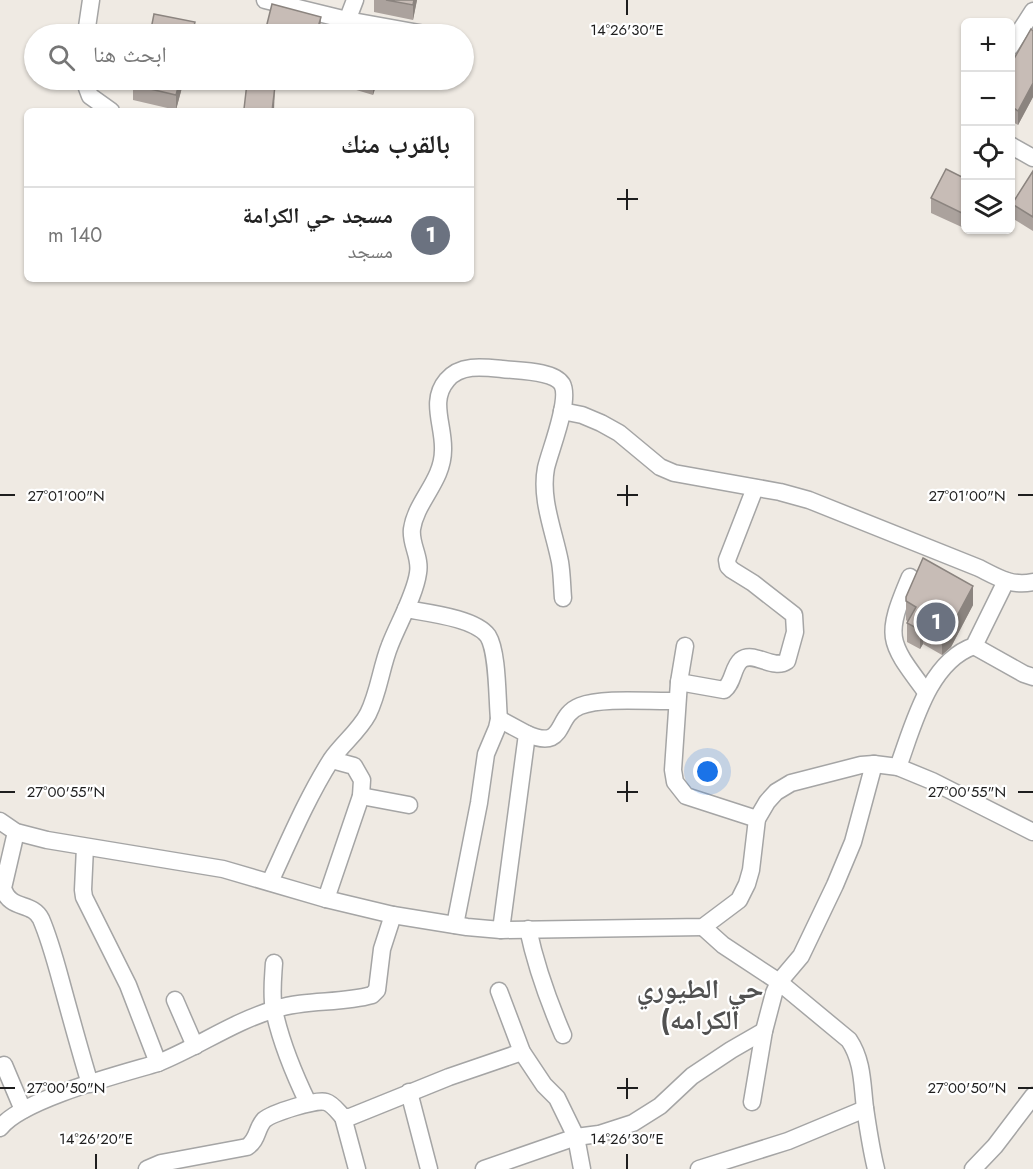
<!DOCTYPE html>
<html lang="ar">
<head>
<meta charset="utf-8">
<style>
	body { margin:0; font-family:Jost,"Noto Naskh Arabic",sans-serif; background:#f2f2f2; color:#222; direction:rtl }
	.controls { position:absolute; right:18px; top:18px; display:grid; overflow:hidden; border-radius:9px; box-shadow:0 2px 4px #0004 }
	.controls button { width:54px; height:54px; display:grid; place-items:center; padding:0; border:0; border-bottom:2px solid #e0e0e0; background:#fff; color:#222; font:30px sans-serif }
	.you { position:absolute; left:708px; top:772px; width:21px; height:21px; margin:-15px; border:4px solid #fff; border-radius:50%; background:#1a73e8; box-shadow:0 0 0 9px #1a73e833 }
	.badge { display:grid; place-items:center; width:39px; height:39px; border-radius:50%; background:#d93025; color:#fff; font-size:20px; font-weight:700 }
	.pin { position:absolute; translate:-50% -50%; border:3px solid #fff; box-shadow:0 2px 6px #0006 }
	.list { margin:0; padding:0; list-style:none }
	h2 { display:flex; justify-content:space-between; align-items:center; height:78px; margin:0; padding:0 24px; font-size:26px }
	h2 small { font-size:20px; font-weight:400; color:#767676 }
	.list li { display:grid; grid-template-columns:39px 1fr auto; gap:18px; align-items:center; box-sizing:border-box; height:96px; padding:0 24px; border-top:2px solid #e0e0e0 }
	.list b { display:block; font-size:22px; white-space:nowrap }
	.list p { margin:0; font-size:20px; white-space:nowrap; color:#767676 }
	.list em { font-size:20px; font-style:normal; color:#767676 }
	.icon { flex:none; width:33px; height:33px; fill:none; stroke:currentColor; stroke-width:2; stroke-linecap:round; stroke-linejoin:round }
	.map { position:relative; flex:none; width:1033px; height:1169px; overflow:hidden; direction:ltr }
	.search { position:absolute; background:#fff; box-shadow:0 2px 4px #0004; left:24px; top:24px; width:450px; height:66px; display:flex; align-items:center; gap:15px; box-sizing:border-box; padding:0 21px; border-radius:33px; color:#767676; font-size:22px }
	.panel { position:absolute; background:#fff; box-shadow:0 2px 4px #0004; left:24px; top:108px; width:450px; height:174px; border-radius:9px; direction:rtl }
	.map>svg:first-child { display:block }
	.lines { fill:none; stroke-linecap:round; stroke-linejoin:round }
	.minor-casing { stroke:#a5a5a5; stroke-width:19 }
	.minor { stroke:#fff; stroke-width:16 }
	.wall { fill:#aba29d }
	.shaded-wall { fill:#8b847f }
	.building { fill:#c7bcb6; stroke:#8b847f; stroke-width:1.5 }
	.ticks { fill:none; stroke:#1e1e1e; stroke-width:2 }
	.labels { text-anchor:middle; stroke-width:4.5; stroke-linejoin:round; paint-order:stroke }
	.district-label { font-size:27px; font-weight:bold; fill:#515151; stroke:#fff }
	.ticks-label { font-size:15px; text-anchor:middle; fill:#1e1e1e; stroke:#fff; stroke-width:4.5; stroke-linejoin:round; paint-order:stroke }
</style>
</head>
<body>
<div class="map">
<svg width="1033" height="1169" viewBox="0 0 1033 1169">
	<rect width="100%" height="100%" fill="#efeae3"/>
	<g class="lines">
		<!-- minor casing -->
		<g class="minor-casing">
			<g id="minor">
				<path d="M 265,0 L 347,20 L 425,34"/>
				<path d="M 86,34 L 91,0"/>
				<path d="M 342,34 L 355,0"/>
				<path d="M 1010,47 L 1033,11"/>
				<path d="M 84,80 L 90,96 L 111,111"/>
				<path d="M 1010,145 L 1033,158"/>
				<path d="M 562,411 L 582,415 L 601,423 L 619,433 L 660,467 L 674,473 L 780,492 L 809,500 L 979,568 C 997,577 1012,587 1033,582"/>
				<path d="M 910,577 C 884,638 888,641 926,692"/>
				<path d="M 406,609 C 427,613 475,618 488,636 C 498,652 497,699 499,719 L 497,728 L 486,754 L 479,803 L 455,925"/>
				<path d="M 685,646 L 679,682 L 673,770 L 675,782 L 686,796 L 757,819"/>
				<path d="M 974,646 L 1024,674 L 1033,677"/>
				<path d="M 679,682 L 724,690 C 734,682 732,668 741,660 C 754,650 773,671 787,661 L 795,632 L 794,615 L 753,583 L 732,570 L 728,566 L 727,560 L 755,488"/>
				<path d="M 499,719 L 527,734 L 501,930"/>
				<path d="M 527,734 C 567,751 554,716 580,706 C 604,697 651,702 677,701"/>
				<path d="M 898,767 C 913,727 928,662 974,646 L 1006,581"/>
				<path d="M 361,796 L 409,805"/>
				<path d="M 0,821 L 16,832 L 47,840 L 223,869 L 326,899 L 393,915 L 467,927 L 501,930 L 703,927 L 739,900 L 747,884 L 751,870 L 757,819 L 767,802 L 776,792 L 791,783 L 861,765 L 874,764 L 898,767 L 932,781 L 1033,832"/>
				<path d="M 16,832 L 3,888 C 10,911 32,901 41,919 C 50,940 56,963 62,985 C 71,1018 80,1051 90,1084"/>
				<path d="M 85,847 L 83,890 L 84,897 L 128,985 L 158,1063"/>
				<path d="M 270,882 C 289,841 307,798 331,760 C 342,744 359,731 368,714 C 379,692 381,667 390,645 C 398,624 415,595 418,573 C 421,557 410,544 412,529 C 416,501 443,481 443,450 C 444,425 429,401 447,380 C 460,364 483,367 502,369 C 517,371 553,370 562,384 C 571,400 550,450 546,468 C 540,499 554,531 560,562 C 562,574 562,586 563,598"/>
				<path d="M 326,899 L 361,796 L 362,780 L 354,766 L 332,760"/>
				<path d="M 703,927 L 723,945 L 779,982 L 849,1040 C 863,1061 862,1084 865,1108 C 868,1128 871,1149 876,1169"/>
				<path d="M 528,929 C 536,967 548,1000 563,1035"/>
				<path d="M 274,963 C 273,979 271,995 274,1010 C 281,1043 294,1074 308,1103"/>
				<path d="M 499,991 L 522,1052 L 544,1085 L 557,1098 L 576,1137 L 582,1169"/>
				<path d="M 175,1000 L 195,1046"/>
				<path d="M 4,1065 L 23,1110"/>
				<path d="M 409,1092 L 429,1169"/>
				<path d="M 752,1102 L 764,1031 L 774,993 L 779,982 L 801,956 L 835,885 L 853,842 L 874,764"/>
				<path d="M 343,1117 L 357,1169"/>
				<path d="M 0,1128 C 22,1099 121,1074 158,1063 C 198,1047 234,1021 276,1009 C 307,999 340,1004 372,995 L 377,990 L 382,949 L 393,915"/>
				<path d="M 147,1169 L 161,1163 L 247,1147 C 258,1140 256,1129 264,1120 C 272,1113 316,1099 326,1102 C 333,1104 338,1112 343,1117 L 350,1117 L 449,1077 L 522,1052"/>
				<path d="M 484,1169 L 576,1137 L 599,1134 L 633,1123 L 660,1106 L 692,1076 L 731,1050 L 764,1031"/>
				<path d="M 699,1169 L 788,1141 L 865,1109"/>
				<path d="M 973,1169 L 995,1146 L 1033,1096"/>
			</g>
		</g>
		<!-- minor -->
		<use href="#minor" class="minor"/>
	</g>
	<!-- wall -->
	<g class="wall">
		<path d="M 374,0 L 417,0 L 413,20 L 374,12 Z"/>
		<path d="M 321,31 L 320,34 L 265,34 L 265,32 Z"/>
		<path d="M 1033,31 L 1033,97 L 1018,125 L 1011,121 L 1011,64 Z"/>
		<path d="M 134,80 L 184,80 L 176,110 L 133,100 L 133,85 Z"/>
		<path d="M 343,80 L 378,80 L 373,95 L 343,86 Z"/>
		<path d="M 1033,171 L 1033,231 L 1012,218 L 1012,204 Z"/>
		<path d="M 966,179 L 966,229 L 931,213 L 931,198 Z"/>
		<path d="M 906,601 L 973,605 L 951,647 L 942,655 L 923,644 L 920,649 L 907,642 L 907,623 L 908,622 L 906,620 Z"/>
	</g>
	<!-- shaded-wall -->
	<g class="shaded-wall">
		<path d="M 414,0 L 417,0 L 413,20 L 413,5 Z"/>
		<path d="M 321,17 L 320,34 L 316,34 Z"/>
		<path d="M 180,80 L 184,80 L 176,110 L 176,95 Z"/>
		<path d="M 373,80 L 378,80 L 373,95 Z"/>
		<path d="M 1033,83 L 1033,97 L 1018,125 L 1018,111 Z"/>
		<path d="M 275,86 L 274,111 L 272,111 Z"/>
		<path d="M 973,586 L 973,605 L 951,647 L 942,655 L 942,636 Z"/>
		<path d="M 923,625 L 923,644 L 920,649 L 920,630 Z"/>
	</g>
	<!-- building -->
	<g class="building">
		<path d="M 386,0 L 414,0 L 413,5 Z"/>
		<path d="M 272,4 L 321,17 L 316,34 L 276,34 L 265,32 Z"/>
		<path d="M 154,14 L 195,22 L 192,34 L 150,34 Z"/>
		<path d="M 1031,29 L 1033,31 L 1033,83 L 1018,111 L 1011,106 L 1011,64 Z"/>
		<path d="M 355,30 L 372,34 L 354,34 Z"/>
		<path d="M 134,80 L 180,80 L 176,95 L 133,85 Z"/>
		<path d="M 247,83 L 275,86 L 272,111 L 244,109 Z"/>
		<path d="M 946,169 L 966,179 L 966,215 L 931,198 Z"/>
		<path d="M 1033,171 L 1033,217 L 1012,204 Z"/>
		<path d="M 923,558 L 973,586 L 951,627 L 942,636 L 923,625 L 920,630 L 907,623 L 916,607 L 906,601 L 906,597 Z"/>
	</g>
	<!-- ticks -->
	<path class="ticks" d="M 627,0 L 627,15M 627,189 L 627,210M 617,199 L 638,199M 627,485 L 627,506M 0,495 L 15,495M 617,495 L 638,495M 1018,495 L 1033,495M 627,781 L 627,802M 0,792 L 15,792M 617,792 L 638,792M 1018,792 L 1033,792M 627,1078 L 627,1099M 0,1088 L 15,1088M 617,1088 L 638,1088M 1018,1088 L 1033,1088M 96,1154 L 96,1169M 627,1154 L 627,1169"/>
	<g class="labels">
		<!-- district labels -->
		<g class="district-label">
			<text x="700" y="998">حي الطيوري<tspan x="700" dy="31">(الكرامه</tspan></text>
		</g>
	</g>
	<g class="ticks-label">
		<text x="627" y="35">14°26'30"E</text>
		<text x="66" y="501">27°01'00"N</text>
		<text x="967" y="501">27°01'00"N</text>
		<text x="66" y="797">27°00'55"N</text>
		<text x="967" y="797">27°00'55"N</text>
		<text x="66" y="1093">27°00'50"N</text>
		<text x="967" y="1093">27°00'50"N</text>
		<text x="96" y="1144">14°26'20"E</text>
		<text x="627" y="1144">14°26'30"E</text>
	</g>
</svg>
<div class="controls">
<button>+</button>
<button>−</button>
<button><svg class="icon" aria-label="locate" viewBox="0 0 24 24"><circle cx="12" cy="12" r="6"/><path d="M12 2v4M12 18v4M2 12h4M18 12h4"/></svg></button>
<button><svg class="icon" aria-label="layers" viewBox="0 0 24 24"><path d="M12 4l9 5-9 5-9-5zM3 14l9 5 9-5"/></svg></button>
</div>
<div class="you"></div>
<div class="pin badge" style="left:936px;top:622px;background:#6b7280">1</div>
<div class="search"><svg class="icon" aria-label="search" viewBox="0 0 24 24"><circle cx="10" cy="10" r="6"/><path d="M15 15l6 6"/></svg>ابحث هنا</div>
<section class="panel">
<h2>بالقرب منك<small></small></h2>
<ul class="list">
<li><span class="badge" style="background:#6b7280">1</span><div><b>مسجد حي الكرامة</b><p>مسجد</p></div><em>140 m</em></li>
</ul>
</section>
</div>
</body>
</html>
